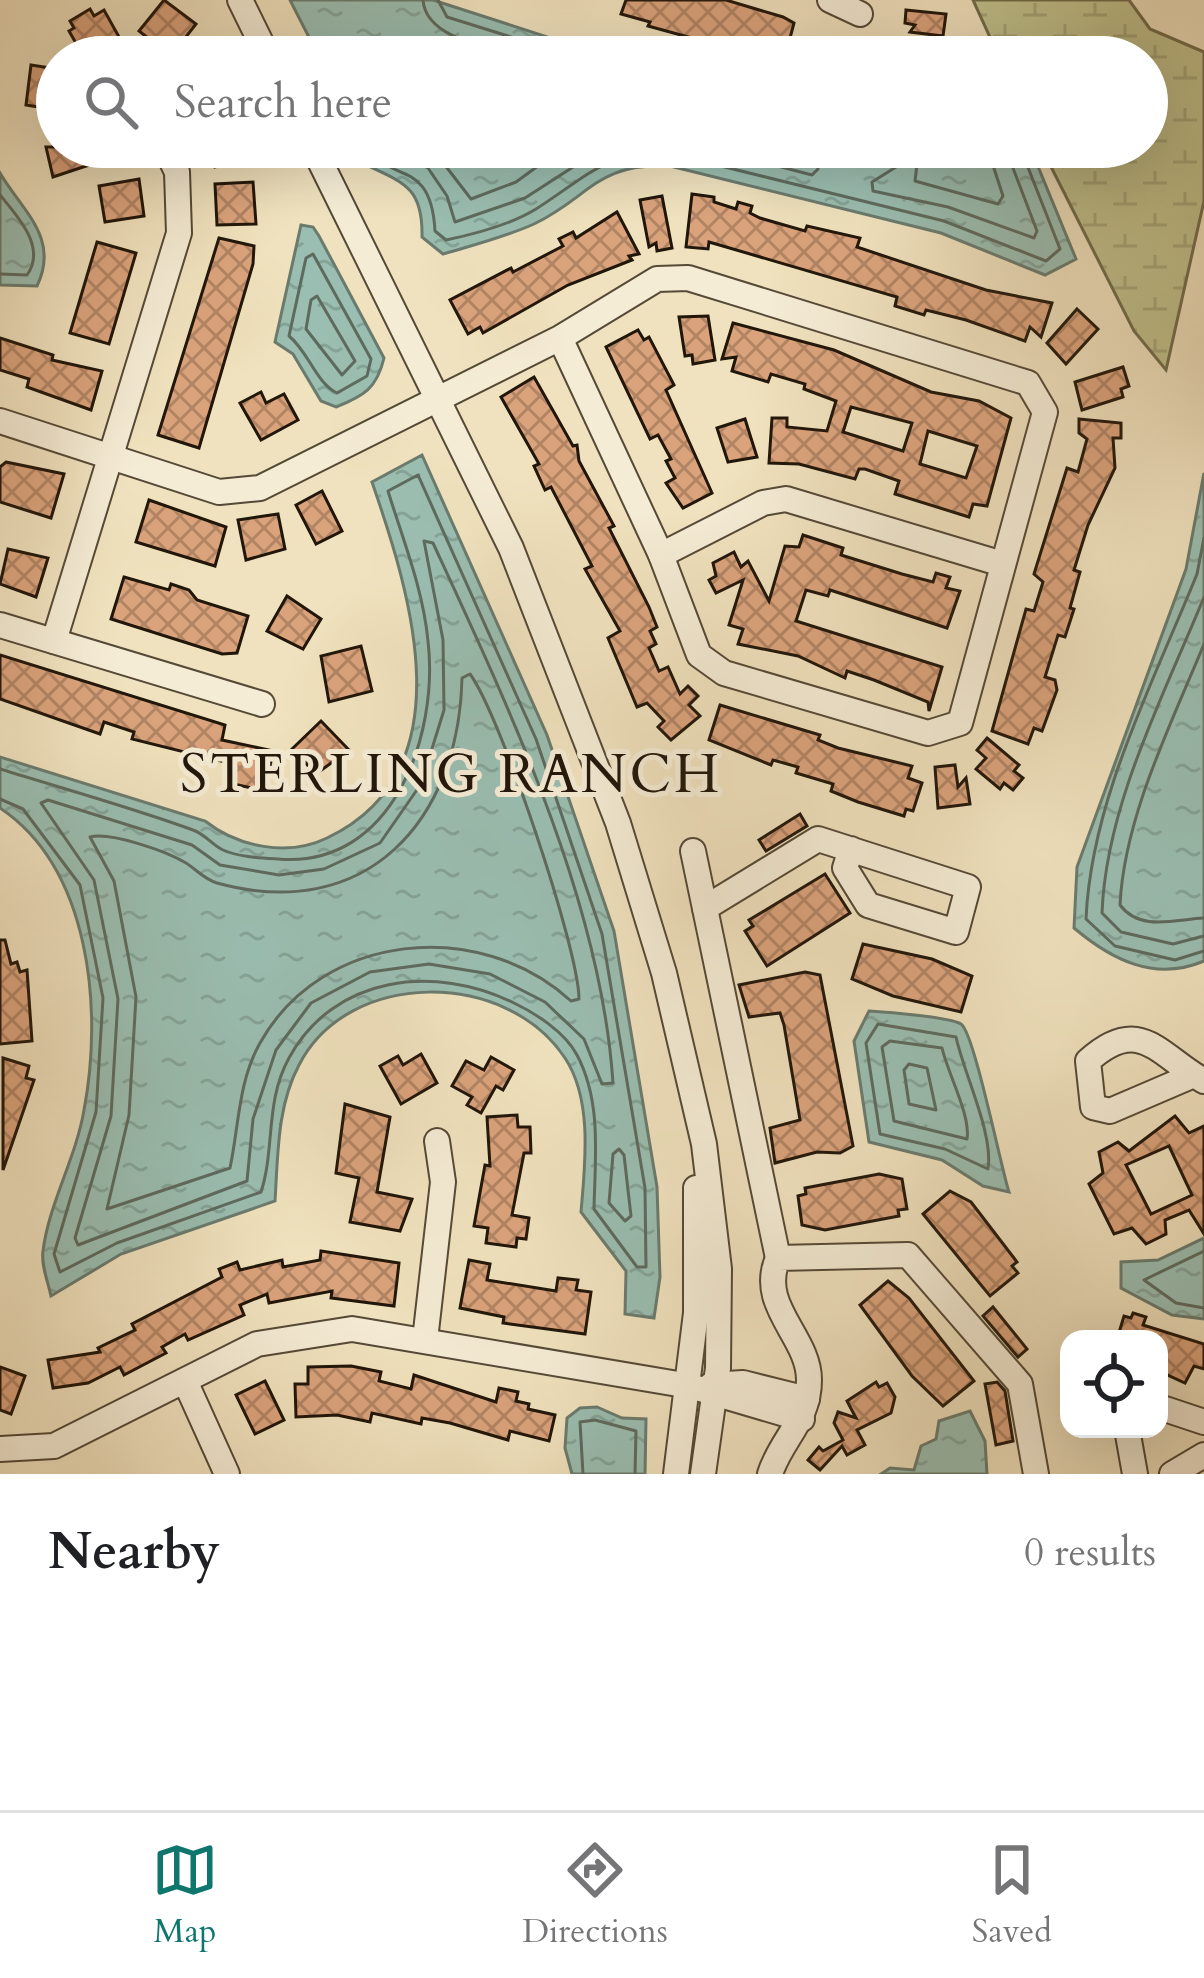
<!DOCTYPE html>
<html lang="en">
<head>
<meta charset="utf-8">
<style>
	body { margin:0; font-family:Cardo,serif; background:#f6f6f6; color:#202124 }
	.controls { position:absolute; right:36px; bottom:36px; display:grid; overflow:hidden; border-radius:24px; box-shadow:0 12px 48px #0002 }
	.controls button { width:108px; height:108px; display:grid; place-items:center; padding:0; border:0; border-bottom:3px solid #e0e0e0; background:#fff; color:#202124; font:60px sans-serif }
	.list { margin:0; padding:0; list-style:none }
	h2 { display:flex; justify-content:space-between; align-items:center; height:156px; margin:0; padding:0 48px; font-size:51px }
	h2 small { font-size:39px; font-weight:400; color:#757577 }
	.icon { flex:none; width:66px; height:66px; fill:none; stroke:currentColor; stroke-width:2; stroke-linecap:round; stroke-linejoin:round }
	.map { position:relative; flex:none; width:1204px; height:1474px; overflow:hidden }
	.search { position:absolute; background:#fff; box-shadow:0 12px 48px #0002; left:36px; right:36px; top:36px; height:132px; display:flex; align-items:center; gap:30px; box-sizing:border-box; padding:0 42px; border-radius:66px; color:#757577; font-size:45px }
	.sheet { height:336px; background:#fff }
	nav { display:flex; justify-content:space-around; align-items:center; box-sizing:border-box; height:168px; border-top:3px solid #e0e0e0; background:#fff; font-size:33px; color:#757577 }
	nav a { display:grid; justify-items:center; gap:6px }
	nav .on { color:#0f766e }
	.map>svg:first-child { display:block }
	.wetland { fill:url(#wetland-marsh); stroke:#706c4c; stroke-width:3 }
	.water { fill:url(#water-ripples); stroke:#6a7b6e; stroke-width:3 }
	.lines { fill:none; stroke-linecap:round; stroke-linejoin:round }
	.shore { stroke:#5e6a5e; stroke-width:3 }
	.building { fill:url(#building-cross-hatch); stroke:#21160a; stroke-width:3; fill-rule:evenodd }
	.minor-casing { stroke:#554937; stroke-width:28 }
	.minor { stroke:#f5ecd5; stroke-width:24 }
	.labels { text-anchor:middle; stroke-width:10; stroke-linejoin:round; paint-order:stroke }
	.neighbourhood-label { font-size:54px; letter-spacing:3px; fill:#21160a; stroke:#f5ecd5 }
</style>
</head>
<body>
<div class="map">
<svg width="1204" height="1474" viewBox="0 0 1204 1474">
	<defs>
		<pattern id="wetland-marsh" width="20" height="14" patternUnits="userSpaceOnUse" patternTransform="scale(3)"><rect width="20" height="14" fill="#c0c18d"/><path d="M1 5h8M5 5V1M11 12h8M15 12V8" fill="none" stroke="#a5a578"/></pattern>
		<pattern id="water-ripples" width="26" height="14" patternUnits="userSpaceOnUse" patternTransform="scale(3)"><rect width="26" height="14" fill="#9abeb1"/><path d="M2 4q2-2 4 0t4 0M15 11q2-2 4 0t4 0" fill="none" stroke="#84a397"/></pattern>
		<pattern id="building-cross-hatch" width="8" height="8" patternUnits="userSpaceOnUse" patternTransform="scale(3)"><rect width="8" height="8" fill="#dba37c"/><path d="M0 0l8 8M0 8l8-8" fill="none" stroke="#b18464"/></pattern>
	</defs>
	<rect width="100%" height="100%" fill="#f0e2be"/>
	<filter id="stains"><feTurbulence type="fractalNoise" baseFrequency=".00167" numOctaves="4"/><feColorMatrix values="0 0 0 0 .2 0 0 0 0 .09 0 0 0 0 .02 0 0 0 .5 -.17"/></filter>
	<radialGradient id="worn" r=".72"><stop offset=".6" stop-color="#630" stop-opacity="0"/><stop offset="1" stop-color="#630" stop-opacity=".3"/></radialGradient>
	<!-- wetland -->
	<path class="wetland" d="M 973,0 L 1129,0 L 1150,29 L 1204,52 L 1204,201 L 1166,370 L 1134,331 L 1041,147 L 1147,147 L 1147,57 L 999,57 Z"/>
	<!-- water -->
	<g class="water">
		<path d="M 290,0 L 433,0 L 609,57 L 319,57 Z"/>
		<path d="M 357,147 L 796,147 L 864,156 L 890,147 L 1030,147 L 1076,259 L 1045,275 L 941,233 L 670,166 C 595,163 592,196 534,224 C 505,237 474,245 443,254 L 422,237 C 423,188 405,183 364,164 Z"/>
		<path d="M 0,173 C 23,212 60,238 37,286 L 0,285 Z"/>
		<path d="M 301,225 L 313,227 L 319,236 L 384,358 C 377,388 364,396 336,407 L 321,401 L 293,354 L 275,342 Z"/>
		<path d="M 422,455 L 547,735 L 614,931 L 657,1187 L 660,1277 L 654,1318 L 625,1314 L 626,1271 L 581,1212 C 585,1165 593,1100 565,1058 C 506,969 348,969 299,1065 C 277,1106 278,1155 275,1201 L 121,1254 L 51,1296 C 48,1282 41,1265 43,1251 C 49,1203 76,1158 84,1110 C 103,1011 91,869 0,808 L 0,757 L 205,821 C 238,847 288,857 327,838 C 467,772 411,595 372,482 Z"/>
		<path d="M 1204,473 L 1204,961 C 1155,982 1112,960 1074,928 L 1077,867 L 1186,569 Z"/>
		<path d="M 869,1011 C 885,1012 950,1017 961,1024 C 974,1032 1001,1168 1009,1192 L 983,1186 L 942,1160 L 869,1142 L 854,1041 Z"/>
		<path d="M 1204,1238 L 1204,1319 L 1172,1315 L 1121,1288 L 1121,1262 L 1158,1260 Z"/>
		<path d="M 597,1407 L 622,1418 L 646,1419 L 645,1474 L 572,1474 L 565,1448 L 567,1418 L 580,1408 Z"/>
		<path d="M 970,1411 L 985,1441 L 987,1474 L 881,1474 L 890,1468 L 914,1470 L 921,1446 L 936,1439 L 939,1421 Z"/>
	</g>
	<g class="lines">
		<!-- shore -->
		<g class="shore">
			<path d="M 423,0 C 426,41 494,47 527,57"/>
			<path d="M 438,0 L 447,17 L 575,57"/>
			<path d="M 370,147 C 388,185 431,156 435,231 L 446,240 C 475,234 510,225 536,209 C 588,176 606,150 672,154 L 944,221 L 1046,261 L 1060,249 L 1020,147"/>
			<path d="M 390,147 L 428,168 L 447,196 L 455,222 L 525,198 L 604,147"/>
			<path d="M 431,147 L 471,199 L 516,182 L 564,147"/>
			<path d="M 704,147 L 812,175 L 818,169 L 813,147"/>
			<path d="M 901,147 L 896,167 L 872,182 L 873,191 L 948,207 L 1034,238 L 1037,231 L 1005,147"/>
			<path d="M 919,147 L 915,181 L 998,204 L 1003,196 L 987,147"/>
			<path d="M 0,195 C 17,216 47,247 27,275 L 0,274"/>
			<path d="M 313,254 L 371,359 L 367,376 L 337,393 C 316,383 308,351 289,336 L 306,258 Z"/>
			<path d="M 317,296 L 355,361 L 342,375 L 306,329 L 311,300 Z"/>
			<path d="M 1204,538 L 1197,574 C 1153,683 1091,801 1086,919 L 1115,946 L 1175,960 L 1204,951"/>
			<path d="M 424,541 L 433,543 C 509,708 601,901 613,1083 L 602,1084 L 584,1039 L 545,1002 L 490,974 L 429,964 L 370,972 L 311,1003 L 276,1050 L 253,1119 L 247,1181 L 78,1245 L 75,1238 L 111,1116 L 118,999 L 94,880 L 41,803 L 48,800 L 192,845 L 220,865 L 279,875 L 324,869 L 380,843 L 421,784 L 444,710 L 443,640 Z"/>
			<path d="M 1204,597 C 1164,695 1106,805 1102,913 L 1121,932 L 1173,944 L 1204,936"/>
			<path d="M 1204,644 C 1171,724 1124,818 1120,905 C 1140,932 1176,919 1204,918"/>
			<path d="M 470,674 C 500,714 579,949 579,999 L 571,1001 C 479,917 322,932 260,1043 C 238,1082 239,1126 230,1168 L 107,1209 L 129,1115 L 136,997 L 114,881 L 90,837 C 111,832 166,851 186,863 C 197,870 204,879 217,883 C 366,924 459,821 462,678 Z"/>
			<path d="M 0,769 C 64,789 130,807 193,830 C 205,834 212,845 223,850 C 238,857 262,858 278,859 C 393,869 439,735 428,641 C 423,589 403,540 388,491 L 418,475 L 536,739 L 602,934 L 645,1188 L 646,1267 L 637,1267 L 594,1209 C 595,1158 602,1102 577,1055 C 565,1032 535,1013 514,1003 C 435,964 334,975 289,1058 C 265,1101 275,1149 261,1192 L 117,1243 L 60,1272 L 54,1254 L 96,1112 L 103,998 L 80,885 L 23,809 L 0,799"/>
			<path d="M 878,1024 L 956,1037 C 964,1074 994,1135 988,1169 L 945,1149 L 880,1134 L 866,1043 Z"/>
			<path d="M 890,1041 L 942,1048 C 948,1074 971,1116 967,1139 L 894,1121 L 882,1047 Z"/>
			<path d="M 909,1064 L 927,1068 L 936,1110 L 909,1104 L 904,1070 Z"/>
			<path d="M 619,1149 L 624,1155 L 631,1216 L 625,1221 L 609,1203 L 613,1154 Z"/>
			<path d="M 1204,1251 L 1144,1280 L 1176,1303 L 1204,1308"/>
			<path d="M 583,1474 L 580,1422 L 595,1420 L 636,1431 L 635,1474"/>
		</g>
	</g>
	<!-- building -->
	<g class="building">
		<path d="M 164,0 L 196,24 L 171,56 L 139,31 Z"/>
		<path d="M 626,0 L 726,0 L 783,17 L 794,23 L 790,38 L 806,43 L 802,57 L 761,57 L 648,26 L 650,22 L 621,14 Z"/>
		<path d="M 90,9 L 94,16 L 104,10 L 119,37 L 97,49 L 99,53 L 84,57 L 69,31 L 74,28 L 70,21 Z"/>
		<path d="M 906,10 L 946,14 L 943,36 L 910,32 L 915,25 L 905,23 Z"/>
		<path d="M 31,65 L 57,69 L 57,110 L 26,105 Z"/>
		<path d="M 46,147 L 84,147 L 92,164 L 53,177 Z"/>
		<path d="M 217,147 L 274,147 L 275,152 L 215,167 L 211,151 Z"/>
		<path d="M 139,179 L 144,216 L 105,222 L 99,186 Z"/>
		<path d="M 253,182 L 256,224 L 217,225 L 215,184 Z"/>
		<path d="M 692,194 L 714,197 L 714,202 L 736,209 L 738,202 L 752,206 L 750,213 L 760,218 L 805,231 L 807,226 L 860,238 L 857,247 L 986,290 L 1052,303 L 1041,337 L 1030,327 L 1025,341 L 966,320 L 926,310 L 924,315 L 895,306 L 897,297 L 709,242 L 708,249 L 686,247 Z"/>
		<path d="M 662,196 L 672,248 L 657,251 L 656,243 L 649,247 L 640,200 Z"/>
		<path d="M 617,212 L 639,254 L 629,256 L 632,260 L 568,285 L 483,333 L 480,327 L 468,334 L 450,300 L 511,268 L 513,272 L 563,246 L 559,239 L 573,232 L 576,238 Z"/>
		<path d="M 219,238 L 254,246 L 253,264 L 199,448 L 158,435 Z"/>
		<path d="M 97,242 L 136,253 L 109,344 L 70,333 Z"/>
		<path d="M 1077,309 L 1098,329 L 1066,364 L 1047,343 Z"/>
		<path d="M 708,316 L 715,360 L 693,364 L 692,355 L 685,356 L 679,317 Z"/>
		<path d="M 733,323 L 834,350 L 931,392 L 979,401 L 1011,418 L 987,506 L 973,504 L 969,517 L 895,494 L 899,481 L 865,469 L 859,469 L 855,479 L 799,464 L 769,463 L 772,418 L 787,418 L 787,427 L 827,431 L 836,401 L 804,389 L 805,384 L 771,374 L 768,382 L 732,371 L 736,357 L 722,359 ZM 851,407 L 912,423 L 903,451 L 843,432 ZM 928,431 L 977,446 L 966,478 L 920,464 Z"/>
		<path d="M 638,330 L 644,340 L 649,337 L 674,385 L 666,390 L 712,493 L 683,508 L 666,483 L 675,478 L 666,461 L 671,459 L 658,435 L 650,439 L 606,347 Z"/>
		<path d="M 0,338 L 53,355 L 52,360 L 102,371 L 91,410 L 27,387 L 29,379 L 0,370 Z"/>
		<path d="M 1123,367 L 1129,386 L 1121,389 L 1123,397 L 1082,410 L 1075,382 Z"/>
		<path d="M 534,377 L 573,446 L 577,445 L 579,461 L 614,526 L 609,528 L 649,607 L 657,627 L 650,631 L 656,644 L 649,648 L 659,671 L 668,667 L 680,694 L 688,686 L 698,696 L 689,705 L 700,716 L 671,740 L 658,727 L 664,721 L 647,703 L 637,707 L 608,638 L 620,631 L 585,569 L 592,566 L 551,487 L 545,490 L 534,466 L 539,464 L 501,397 Z"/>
		<path d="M 261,392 L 266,403 L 284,394 L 298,420 L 261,440 L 240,403 Z"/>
		<path d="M 745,419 L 757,457 L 728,462 L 717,428 Z"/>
		<path d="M 1079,419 L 1121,423 L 1121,438 L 1113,438 L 1115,468 L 1088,525 L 1074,570 L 1080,572 L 1070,608 L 1074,609 L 1065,637 L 1058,635 L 1045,677 L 1055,680 L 1057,690 L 1042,731 L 1034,728 L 1028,744 L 992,731 L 1026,609 L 1034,611 L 1043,582 L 1034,574 L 1067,468 L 1078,472 L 1087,439 L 1079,433 Z"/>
		<path d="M 6,462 L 64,474 L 51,518 L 0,502 L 0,467 Z"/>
		<path d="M 322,491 L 342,531 L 316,544 L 296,505 Z"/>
		<path d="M 149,500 L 226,527 L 215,566 L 136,542 Z"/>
		<path d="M 278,514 L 285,549 L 246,560 L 238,520 Z"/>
		<path d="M 803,535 L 843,548 L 841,555 L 902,574 L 933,582 L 936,573 L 950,577 L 946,588 L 960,591 L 947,628 L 830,590 L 828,596 L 806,590 L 796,621 L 942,667 L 929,711 L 928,702 L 874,680 L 847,671 L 845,678 L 798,656 L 738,644 L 743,629 L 729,625 L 743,580 L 716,593 L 709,580 L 716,576 L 713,563 L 734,552 L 741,567 L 748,561 L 769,601 L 785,546 L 799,547 Z"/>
		<path d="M 8,549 L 48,558 L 36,597 L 0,584 Z"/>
		<path d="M 124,577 L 169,590 L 171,584 L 189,590 L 197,600 L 248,616 L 237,653 L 222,654 L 111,619 Z"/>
		<path d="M 287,596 L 321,619 L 303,649 L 267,631 Z"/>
		<path d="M 361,646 L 372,691 L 329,702 L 321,656 Z"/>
		<path d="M 0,655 L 225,725 L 222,740 L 273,751 L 265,791 L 225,782 L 229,763 L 132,739 L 134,732 L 104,722 L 100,734 L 0,699 Z"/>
		<path d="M 720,705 L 820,735 L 818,740 L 838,748 L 912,766 L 908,778 L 922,783 L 913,811 L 906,809 L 904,816 L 858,802 L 831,791 L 833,784 L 796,773 L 798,767 L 773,760 L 771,765 L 709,740 Z"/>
		<path d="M 321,721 L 349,750 L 316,774 L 292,749 Z"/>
		<path d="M 987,738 L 1019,765 L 1014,771 L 1023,778 L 1013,790 L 1004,783 L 1000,789 L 976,769 L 986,758 L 977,750 Z"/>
		<path d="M 955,765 L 958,787 L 966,778 L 970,804 L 938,808 L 935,767 Z"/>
		<path d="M 800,814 L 807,826 L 766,851 L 759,840 Z"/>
		<path d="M 825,874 L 850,913 L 767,966 L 745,931 L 753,926 L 749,920 Z"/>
		<path d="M 0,940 L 5,940 L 11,964 L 17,962 L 20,972 L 27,970 L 32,1041 L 0,1044 Z"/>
		<path d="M 863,944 L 932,959 L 972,976 L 961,1012 L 893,996 L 852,979 Z"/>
		<path d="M 805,972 L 820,975 L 853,1146 L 840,1153 L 817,1152 L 775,1163 L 770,1128 L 800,1120 L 784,1025 L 780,1013 L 749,1017 L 739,985 Z"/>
		<path d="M 421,1054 L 437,1083 L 401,1104 L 380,1066 L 398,1056 L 403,1065 Z"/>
		<path d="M 491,1057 L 514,1070 L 503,1090 L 496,1086 L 481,1113 L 467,1105 L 472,1097 L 452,1086 L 466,1061 L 484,1070 Z"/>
		<path d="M 3,1058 L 29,1066 L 26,1078 L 34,1080 L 3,1170 Z"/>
		<path d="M 345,1104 L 390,1117 L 377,1192 L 412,1199 L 400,1231 L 350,1222 L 359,1178 L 336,1173 Z"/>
		<path d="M 517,1115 L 518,1127 L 530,1127 L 531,1153 L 524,1153 L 512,1215 L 529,1218 L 526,1239 L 517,1238 L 516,1247 L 486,1243 L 488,1228 L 474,1226 L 485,1165 L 490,1166 L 487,1117 Z"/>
		<path d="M 1175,1116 L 1189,1133 L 1204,1126 L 1204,1234 L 1189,1210 L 1165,1220 L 1166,1234 L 1146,1244 L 1132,1228 L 1114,1234 L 1089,1184 L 1103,1173 L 1099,1152 L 1118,1142 L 1129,1151 ZM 1169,1146 L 1192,1195 L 1151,1214 L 1126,1165 Z"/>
		<path d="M 879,1174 L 902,1179 L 907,1209 L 898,1210 L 899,1216 L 825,1230 L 802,1225 L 798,1196 L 806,1194 L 805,1188 Z"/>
		<path d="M 950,1191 L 971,1202 L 1017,1262 L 1012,1266 L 1018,1273 L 990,1296 L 923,1214 Z"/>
		<path d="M 321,1251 L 399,1263 L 394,1306 L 331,1298 L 332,1291 L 269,1303 L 267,1294 L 240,1305 L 244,1315 L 188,1340 L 185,1334 L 162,1347 L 166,1353 L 124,1375 L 120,1367 L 88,1383 L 53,1388 L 48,1360 L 100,1352 L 98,1348 L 135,1330 L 132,1324 L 222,1277 L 219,1269 L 237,1262 L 240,1270 L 282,1260 L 283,1267 L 320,1260 Z"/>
		<path d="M 469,1260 L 490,1264 L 487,1280 L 556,1291 L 558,1278 L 578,1280 L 576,1290 L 591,1292 L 585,1334 L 503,1323 L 504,1317 L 460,1308 Z"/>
		<path d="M 888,1281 L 909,1298 L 974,1381 L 943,1406 L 912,1376 L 860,1305 Z"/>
		<path d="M 993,1307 L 1027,1349 L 1018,1357 L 983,1316 Z"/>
		<path d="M 1133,1313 L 1146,1317 L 1143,1325 L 1204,1344 L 1204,1369 L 1194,1366 L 1185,1383 L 1159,1371 L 1159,1339 L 1118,1336 L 1124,1316 L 1131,1318 Z"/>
		<path d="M 351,1366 L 381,1372 L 379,1381 L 411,1389 L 414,1375 L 496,1402 L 499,1388 L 518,1392 L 516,1401 L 529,1404 L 528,1409 L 555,1415 L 549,1441 L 510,1431 L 508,1440 L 450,1423 L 422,1418 L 421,1424 L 372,1413 L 370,1422 L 337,1415 L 296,1417 L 295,1384 L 308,1384 L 308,1367 Z"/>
		<path d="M 0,1367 L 25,1376 L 11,1414 L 0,1410 Z"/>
		<path d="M 265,1381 L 284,1420 L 255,1434 L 236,1395 Z"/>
		<path d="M 876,1382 L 879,1387 L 887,1383 L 895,1397 L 891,1413 L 857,1430 L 865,1445 L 847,1455 L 842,1446 L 820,1470 L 808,1460 L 819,1447 L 823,1451 L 843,1440 L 834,1423 L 838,1412 L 856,1418 L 847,1401 Z"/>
		<path d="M 997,1382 L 1005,1391 L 1013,1441 L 996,1445 L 985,1384 Z"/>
	</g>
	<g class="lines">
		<!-- minor casing -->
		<g class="minor-casing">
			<g id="minor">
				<path d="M 240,0 L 268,57"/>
				<path d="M 830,0 L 860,14"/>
				<path d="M 313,147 L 511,548 L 618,823 L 664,973 L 704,1144 L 719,1269 L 718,1368 L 703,1474"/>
				<path d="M 0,421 L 219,492 L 260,488 L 560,338 L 657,279 L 688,278 L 1028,383 L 1045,412 L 960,723 L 928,733 L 724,673 L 699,655 L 661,555 L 560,338"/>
				<path d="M 661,555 L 763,503 L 786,499 L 999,563"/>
				<path d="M 0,625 L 262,704"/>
				<path d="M 54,641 L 179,233 L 177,172 L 165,147"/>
				<path d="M 693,851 L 778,1258"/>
				<path d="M 705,908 L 818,839 L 968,887 L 956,932 L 868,905 L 845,868 L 851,849"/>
				<path d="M 1194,1075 L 1110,1111 L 1093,1107 L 1088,1061 C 1140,1014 1158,1055 1204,1081"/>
				<path d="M 425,1340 L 443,1182 L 437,1141"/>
				<path d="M 185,1381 L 227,1474"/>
				<path d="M 711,1385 L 743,1383 L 807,1399"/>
				<path d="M 1159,1407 L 1204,1422"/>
				<path d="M 1127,1429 L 1135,1474"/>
				<path d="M 0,1449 L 54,1446 L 257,1344 L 352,1329 L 690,1386 L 802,1419"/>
				<path d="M 676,1474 L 696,1313 L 696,1188"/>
				<path d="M 770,1474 C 781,1439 809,1421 809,1380 C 809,1336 757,1306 778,1258 L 908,1255 L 1020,1384 L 1036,1474"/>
				<path d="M 1172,1474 L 1204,1455"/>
			</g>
		</g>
		<!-- minor -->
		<use href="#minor" class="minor"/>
	</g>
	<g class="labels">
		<!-- neighbourhood labels -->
		<g class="neighbourhood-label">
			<text x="451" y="792">STERLING RANCH</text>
		</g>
	</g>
	<rect width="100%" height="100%" filter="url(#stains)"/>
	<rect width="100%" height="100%" fill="url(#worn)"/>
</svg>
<div class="controls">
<button><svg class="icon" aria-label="locate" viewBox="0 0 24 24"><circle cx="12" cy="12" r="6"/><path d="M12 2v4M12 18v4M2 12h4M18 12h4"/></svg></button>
</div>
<div class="search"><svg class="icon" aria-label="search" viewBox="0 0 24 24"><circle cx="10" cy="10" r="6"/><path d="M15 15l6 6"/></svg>Search here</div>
</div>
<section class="sheet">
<h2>Nearby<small>0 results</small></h2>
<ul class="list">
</ul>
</section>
<nav>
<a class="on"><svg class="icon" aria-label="map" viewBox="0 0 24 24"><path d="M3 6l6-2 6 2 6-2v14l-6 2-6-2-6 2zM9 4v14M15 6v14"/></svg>Map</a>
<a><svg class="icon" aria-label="directions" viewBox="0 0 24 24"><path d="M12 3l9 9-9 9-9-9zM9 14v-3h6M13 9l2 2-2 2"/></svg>Directions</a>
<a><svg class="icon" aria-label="saved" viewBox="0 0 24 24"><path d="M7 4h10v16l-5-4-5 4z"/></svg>Saved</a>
</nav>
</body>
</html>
